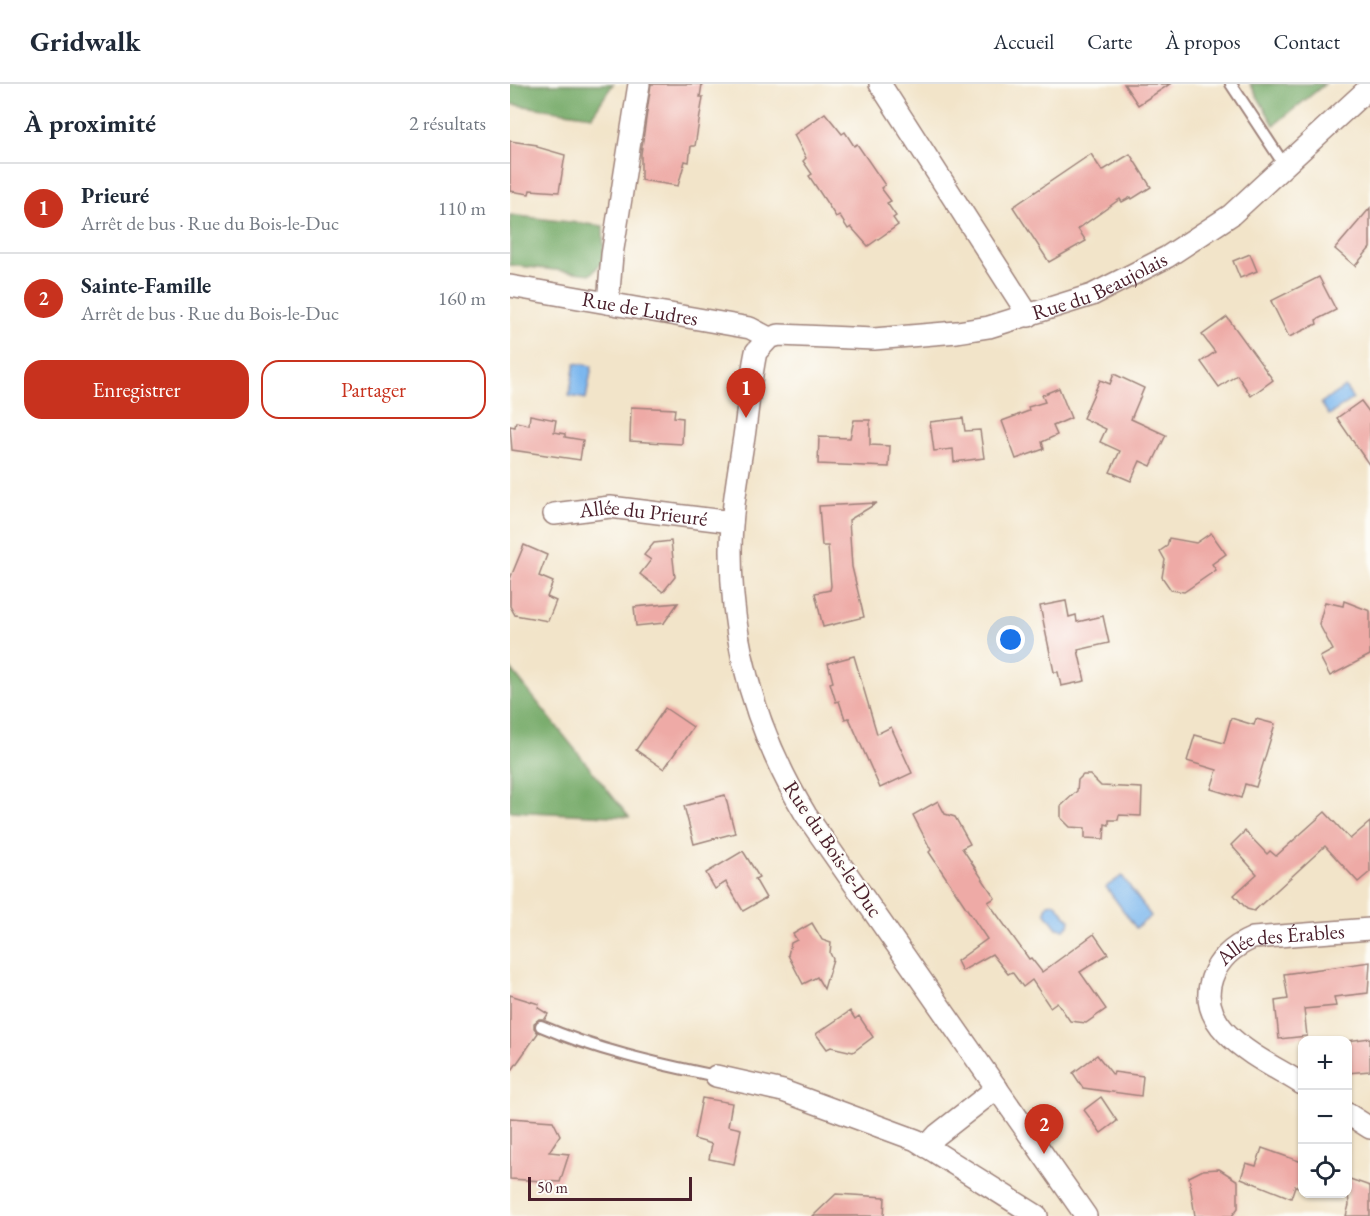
<!DOCTYPE html>
<html lang="fr">
<head>
<meta charset="utf-8">
<style>
	body { margin:0; font-family:"EB Garamond",serif; background:#f6f6f7; color:#1f2937 }
	.controls { position:absolute; right:18px; bottom:18px; display:grid; overflow:hidden; border-radius:12px; box-shadow:0 2px 4px #0004 }
	.controls button { width:54px; height:54px; display:grid; place-items:center; padding:0; border:0; border-bottom:2px solid #e0e1e3; background:#fff; color:#1f2937; font:30px sans-serif }
	.scale { position:absolute; left:18px; bottom:15px; width:164px; box-sizing:border-box; padding-left:6px; border:3px solid #4a1f2b; border-top:0; font-size:16px; line-height:21px; white-space:nowrap; color:#4a1f2b; -webkit-text-stroke:4px #fdfcf7; paint-order:stroke }
	.you { position:absolute; left:501px; top:556px; width:21px; height:21px; margin:-15px; border:4px solid #fff; border-radius:50%; background:#1a73e8; box-shadow:0 0 0 9px #1a73e833 }
	.badge { display:grid; place-items:center; width:39px; height:39px; border-radius:50%; background:#c8321e; color:#fff; font-size:20px; font-weight:700 }
	.pin { position:absolute; translate:-50% -50px; filter:drop-shadow(0 2px 3px #0008) }
	.pin::after { content:''; position:absolute; top:32px; width:21px; height:18px; background:inherit; clip-path:polygon(0 0,100% 0,50% 100%) }
	.list { margin:0; padding:0; list-style:none }
	h2 { display:flex; justify-content:space-between; align-items:center; height:78px; margin:0; padding:0 24px; font-size:26px }
	h2 small { font-size:20px; font-weight:400; color:#747a83 }
	.list li { display:grid; grid-template-columns:39px 1fr auto; gap:18px; align-items:center; box-sizing:border-box; height:90px; padding:0 24px; border-top:2px solid #e0e1e3 }
	.list b { display:block; font-size:22px; white-space:nowrap }
	.list p { margin:0; font-size:20px; white-space:nowrap; color:#747a83 }
	.list em { font-size:20px; font-style:normal; color:#747a83 }
	.actions { display:flex; gap:12px; padding:18px 24px }
	.actions a { flex:1; padding:14px 0; border:2px solid #c8321e; border-radius:18px; text-align:center; font-size:21px; color:#c8321e }
	.actions .main { background:#c8321e; color:#fff }
	.icon { flex:none; width:33px; height:33px; fill:none; stroke:currentColor; stroke-width:2; stroke-linecap:round; stroke-linejoin:round }
	.map { position:relative; flex:none; width:860px; height:1132px; overflow:hidden }
	header { display:flex; align-items:center; gap:36px; box-sizing:border-box; height:84px; padding:0 30px; background:#fff; border-bottom:2px solid #e0e1e3 }
	header strong { font-size:28px }
	nav { display:flex; gap:33px; margin-inline-start:auto; font-size:21px }
	main { display:flex }
	aside { flex:1; background:#fff }
	.map>svg:first-child { display:block }
	.forest { fill:#73a966; stroke:#5e6448; stroke-width:1.5 }
	.water { fill:#7cb7ee; stroke:#636b8c; stroke-width:1.5 }
	.building { fill:#eeaaa6 }
	.lines { fill:none; stroke-linecap:round; stroke-linejoin:round }
	.lane-casing { stroke:#9e827a; stroke-width:14 }
	.street-casing { stroke:#9e827a; stroke-width:24 }
	.lane { stroke:#fff; stroke-width:10 }
	.street { stroke:#fff; stroke-width:21 }
	.labels { text-anchor:middle; stroke-width:4.5; stroke-linejoin:round; paint-order:stroke }
	.street-label { font-size:21px; fill:#4a1f2b; stroke:#fdfcf7 }
</style>
</head>
<body>
<header>
<strong>Gridwalk</strong>
<nav><a>Accueil</a><a>Carte</a><a>À propos</a><a>Contact</a></nav>
</header>
<main>
<aside>
<h2>À proximité<small>2 résultats</small></h2>
<ul class="list">
<li><span class="badge">1</span><div><b>Prieuré</b><p>Arrêt de bus · Rue du Bois-le-Duc</p></div><em>110 m</em></li>
<li><span class="badge">2</span><div><b>Sainte-Famille</b><p>Arrêt de bus · Rue du Bois-le-Duc</p></div><em>160 m</em></li>
</ul>
<div class="actions"><a class="main">Enregistrer</a><a>Partager</a></div>
</aside>
<div class="map">
<svg width="860" height="1132" viewBox="0 0 860 1132">
	<rect width="100%" height="100%" fill="#fdfcf7"/>
	<filter id="ink" filterUnits="userSpaceOnUse"><feTurbulence type="fractalNoise" baseFrequency=".0167" numOctaves="2"/><feDisplacementMap in="SourceGraphic" scale="12" xChannelSelector="R" yChannelSelector="G"/><feConvolveMatrix kernelMatrix="1 2 1 2 8 2 1 2 1" color-interpolation-filters="sRGB"/></filter>
	<filter id="wash" filterUnits="userSpaceOnUse"><feTurbulence type="fractalNoise" baseFrequency=".008" numOctaves="4" result="noise"/><feDisplacementMap in="SourceGraphic" scale="24" xChannelSelector="R" yChannelSelector="G"/><feGaussianBlur stdDeviation="1.35" result="paint"/><feColorMatrix in="noise" values="0 0 0 0 0 0 0 0 0 0 0 0 0 0 0 0 0 1.4 0 .05"/><feComposite in="paint" operator="in"/></filter>
	<g filter="url(#wash)">
		<rect width="100%" height="100%" fill="#f2e4c9"/>
		<!-- forest -->
		<g class="forest">
			<path d="M 0,0 L 103,0 L 82,32 L 0,20 Z"/>
			<path d="M 740,0 L 815,0 L 764,41 Z"/>
			<path d="M 0,131 L 93,142 L 94,176 L 81,190 L 0,181 Z"/>
			<path d="M 0,584 L 119,733 L 0,727 Z"/>
		</g>
		<!-- water -->
		<g class="water">
			<path d="M 65,279 L 82,282 L 76,315 L 59,312 Z"/>
			<path d="M 835,303 L 843,315 L 819,331 L 811,319 Z"/>
			<path d="M 612,792 L 641,832 L 626,844 L 596,803 Z"/>
			<path d="M 545,819 L 560,836 L 559,841 L 554,845 L 547,844 L 535,828 L 538,820 Z"/>
		</g>
		<g id="blocks">
			<!-- building -->
			<g class="building">
				<path d="M 141,0 L 192,0 L 190,13 L 193,13 L 185,62 L 181,62 L 179,78 L 175,77 L 168,102 L 131,96 L 131,70 Z"/>
				<path d="M 614,0 L 660,0 L 628,21 Z"/>
				<path d="M 315,29 L 332,50 L 335,48 L 344,62 L 347,60 L 375,101 L 371,104 L 381,117 L 377,119 L 386,132 L 383,134 L 388,141 L 358,162 L 341,143 L 338,145 L 329,131 L 326,133 L 299,92 L 302,90 L 293,77 L 296,74 L 284,51 Z"/>
				<path d="M 0,57 L 27,61 L 27,63 L 55,71 L 49,108 L 20,106 L 19,110 L 0,107 Z"/>
				<path d="M 581,70 L 592,87 L 620,70 L 641,103 L 622,115 L 621,113 L 612,118 L 610,115 L 568,145 L 576,157 L 539,178 L 503,123 Z"/>
				<path d="M 860,124 L 860,164 L 845,182 L 825,165 Z"/>
				<path d="M 740,170 L 747,187 L 730,194 L 723,177 Z"/>
				<path d="M 809,193 L 826,226 L 806,236 L 807,240 L 779,253 L 761,217 Z"/>
				<path d="M 717,233 L 763,296 L 741,312 L 727,291 L 709,303 L 691,278 L 705,268 L 692,251 Z"/>
				<path d="M 604,290 L 634,304 L 621,335 L 656,351 L 641,382 L 630,377 L 621,397 L 600,388 L 610,367 L 590,358 L 596,345 L 573,334 L 590,296 L 600,300 Z"/>
				<path d="M 549,304 L 561,334 L 543,342 L 547,351 L 532,358 L 534,365 L 506,375 L 492,337 L 519,327 L 518,323 L 535,318 L 532,311 Z"/>
				<path d="M 851,317 L 860,329 L 860,382 L 827,334 Z"/>
				<path d="M 121,323 L 165,325 L 164,333 L 173,334 L 172,360 L 120,357 Z"/>
				<path d="M 20,331 L 46,336 L 44,348 L 55,350 L 55,353 L 73,356 L 70,376 L 2,366 L 0,342 L 5,343 L 6,338 L 19,341 Z"/>
				<path d="M 453,334 L 455,347 L 470,346 L 474,374 L 444,378 L 443,365 L 424,367 L 420,338 Z"/>
				<path d="M 344,336 L 360,336 L 360,361 L 380,362 L 379,383 L 308,380 L 309,353 L 340,354 Z"/>
				<path d="M 367,419 L 339,436 L 342,483 L 354,533 L 313,543 L 305,509 L 320,506 L 321,502 L 318,462 L 312,462 L 309,422 Z"/>
				<path d="M 701,449 L 716,470 L 702,480 L 706,486 L 674,508 L 661,506 L 652,493 L 655,476 L 650,467 L 657,462 L 659,454 L 686,459 Z"/>
				<path d="M 161,457 L 165,493 L 153,508 L 130,490 L 141,476 L 134,471 L 144,459 Z"/>
				<path d="M 14,461 L 37,471 L 29,492 L 43,498 L 37,513 L 46,517 L 38,537 L 5,531 L 0,522 L 0,495 Z"/>
				<path d="M 556,517 L 559,533 L 566,531 L 567,538 L 593,532 L 599,559 L 568,566 L 575,597 L 551,602 L 548,588 L 544,588 L 530,522 Z"/>
				<path d="M 834,517 L 860,527 L 860,571 L 820,592 L 810,573 L 823,566 L 809,540 L 815,518 L 833,522 Z"/>
				<path d="M 168,519 L 154,539 L 126,542 L 124,523 Z"/>
				<path d="M 344,572 L 367,650 L 381,643 L 402,689 L 370,704 L 339,634 L 335,635 L 329,617 L 326,618 L 320,599 L 323,598 L 318,579 Z"/>
				<path d="M 155,624 L 183,643 L 154,685 L 126,666 Z"/>
				<path d="M 721,634 L 744,641 L 746,635 L 765,640 L 746,703 L 735,700 L 731,714 L 701,705 L 707,686 L 677,677 L 685,651 L 714,659 Z"/>
				<path d="M 573,691 L 580,691 L 591,702 L 632,704 L 631,732 L 609,731 L 608,736 L 599,736 L 599,741 L 595,740 L 594,755 L 575,754 L 575,744 L 560,743 L 551,734 L 551,722 L 567,707 L 568,696 Z"/>
				<path d="M 215,711 L 225,749 L 184,760 L 174,722 Z"/>
				<path d="M 428,717 L 435,730 L 445,733 L 460,760 L 452,764 L 485,814 L 478,818 L 519,875 L 521,874 L 532,888 L 584,850 L 598,870 L 570,888 L 596,925 L 576,939 L 560,937 L 547,918 L 540,923 L 522,896 L 513,903 L 502,888 L 498,890 L 482,870 L 452,887 L 447,877 L 477,855 L 419,768 L 421,766 L 403,731 Z"/>
				<path d="M 815,728 L 840,755 L 860,738 L 860,788 L 848,798 L 815,762 L 744,827 L 737,825 L 724,811 L 747,790 L 721,761 L 735,747 L 757,770 L 760,767 L 766,772 Z"/>
				<path d="M 233,767 L 249,793 L 245,795 L 256,814 L 233,827 L 216,798 L 205,805 L 196,789 Z"/>
				<path d="M 302,839 L 312,856 L 321,859 L 320,869 L 323,875 L 314,905 L 307,893 L 293,900 L 278,871 L 281,859 L 287,856 L 283,850 Z"/>
				<path d="M 860,878 L 858,909 L 824,913 L 826,922 L 794,925 L 797,952 L 769,955 L 765,917 L 778,915 L 774,890 Z"/>
				<path d="M 0,911 L 29,920 L 28,924 L 38,930 L 35,935 L 29,935 L 24,939 L 24,944 L 28,949 L 0,989 Z"/>
				<path d="M 340,927 L 345,935 L 349,932 L 363,953 L 343,968 L 321,963 L 317,965 L 306,950 Z"/>
				<path d="M 860,954 L 860,987 L 837,989 L 837,957 Z"/>
				<path d="M 587,971 L 603,991 L 604,988 L 633,992 L 631,1012 L 573,1004 L 563,989 Z"/>
				<path d="M 591,1013 L 607,1037 L 591,1049 L 574,1026 Z"/>
				<path d="M 192,1014 L 222,1019 L 218,1042 L 231,1045 L 224,1080 L 199,1075 L 202,1060 L 184,1055 Z"/>
				<path d="M 0,1034 L 43,1037 L 50,1051 L 39,1068 L 59,1070 L 50,1098 L 0,1095 Z"/>
				<path d="M 752,1064 L 792,1078 L 792,1104 L 785,1102 L 781,1114 L 731,1094 L 736,1079 L 746,1082 Z"/>
				<path d="M 709,1085 L 728,1097 L 728,1124 L 722,1132 L 685,1132 L 679,1093 L 693,1086 Z"/>
				<path d="M 837,1094 L 860,1102 L 860,1132 L 836,1132 L 839,1121 Z"/>
				<path d="M 326,1110 L 375,1113 L 374,1132 L 303,1132 Z"/>
			</g>
		</g>
	</g>
	<g filter="url(#ink)">
		<use href="#blocks" fill-opacity="0" stroke="#9e827a" stroke-width="1.5"/>
		<g class="lines">
			<!-- lane casing -->
			<g class="lane-casing">
				<g id="lane">
					<path d="M 721,0 L 775,82"/>
					<path d="M 31,942 C 86,966 148,980 206,992"/>
				</g>
			</g>
			<!-- street casing -->
			<g class="street-casing">
				<g id="street">
					<path d="M 370,0 L 519,232"/>
					<path id="s1" d="M 0,202 L 240,244 L 259,254"/>
					<path d="M 98,219 L 102,171 L 129,0"/>
					<path id="s2" d="M 44,430 L 100,423 L 222,438"/>
					<path d="M 206,992 L 273,1007 L 406,1056 L 527,1132"/>
					<path id="s3" d="M 792,1000 C 757,977 683,948 702,894 C 709,874 724,862 743,854 L 860,845"/>
					<path d="M 838,1030 L 860,1044"/>
					<path d="M 416,1063 L 427,1051 L 487,1004"/>
					<path id="s4" d="M 576,1132 L 296,731 C 247,650 221,562 221,467 C 221,429 228,391 234,353 C 238,325 240,296 246,268 L 259,254 L 269,251 L 364,255 L 447,248 L 479,243 L 582,211 L 657,173 L 721,131 L 860,3"/>
				</g>
			</g>
			<!-- lane -->
			<use href="#lane" class="lane"/>
			<!-- street -->
			<use href="#street" class="street"/>
		</g>
	</g>
	<g class="labels">
		<!-- street labels -->
		<g class="street-label">
			<text dy="7" stroke="none"><textPath href="#s4" startOffset="1326">Rue du Beaujolais</textPath></text>
			<text dy="7" stroke="none"><textPath href="#s1" startOffset="132">Rue de Ludres</textPath></text>
			<text dy="7" stroke="none"><textPath href="#s2" startOffset="90">Allée du Prieuré</textPath></text>
			<text transform="translate(323 765) rotate(56)" y="7">Rue du Bois-le-Duc</text>
			<text dy="7" stroke="none"><textPath href="#s3" startOffset="236">Allée des Érables</textPath></text>
		</g>
	</g>
</svg>
<div class="controls">
<button>+</button>
<button>−</button>
<button><svg class="icon" aria-label="locate" viewBox="0 0 24 24"><circle cx="12" cy="12" r="6"/><path d="M12 2v4M12 18v4M2 12h4M18 12h4"/></svg></button>
</div>
<div class="scale">50 m</div>
<div class="you"></div>
<div class="pin badge" style="left:236px;top:334px">1</div>
<div class="pin badge" style="left:534px;top:1070px">2</div>
</div>
</main>
</body>
</html>
